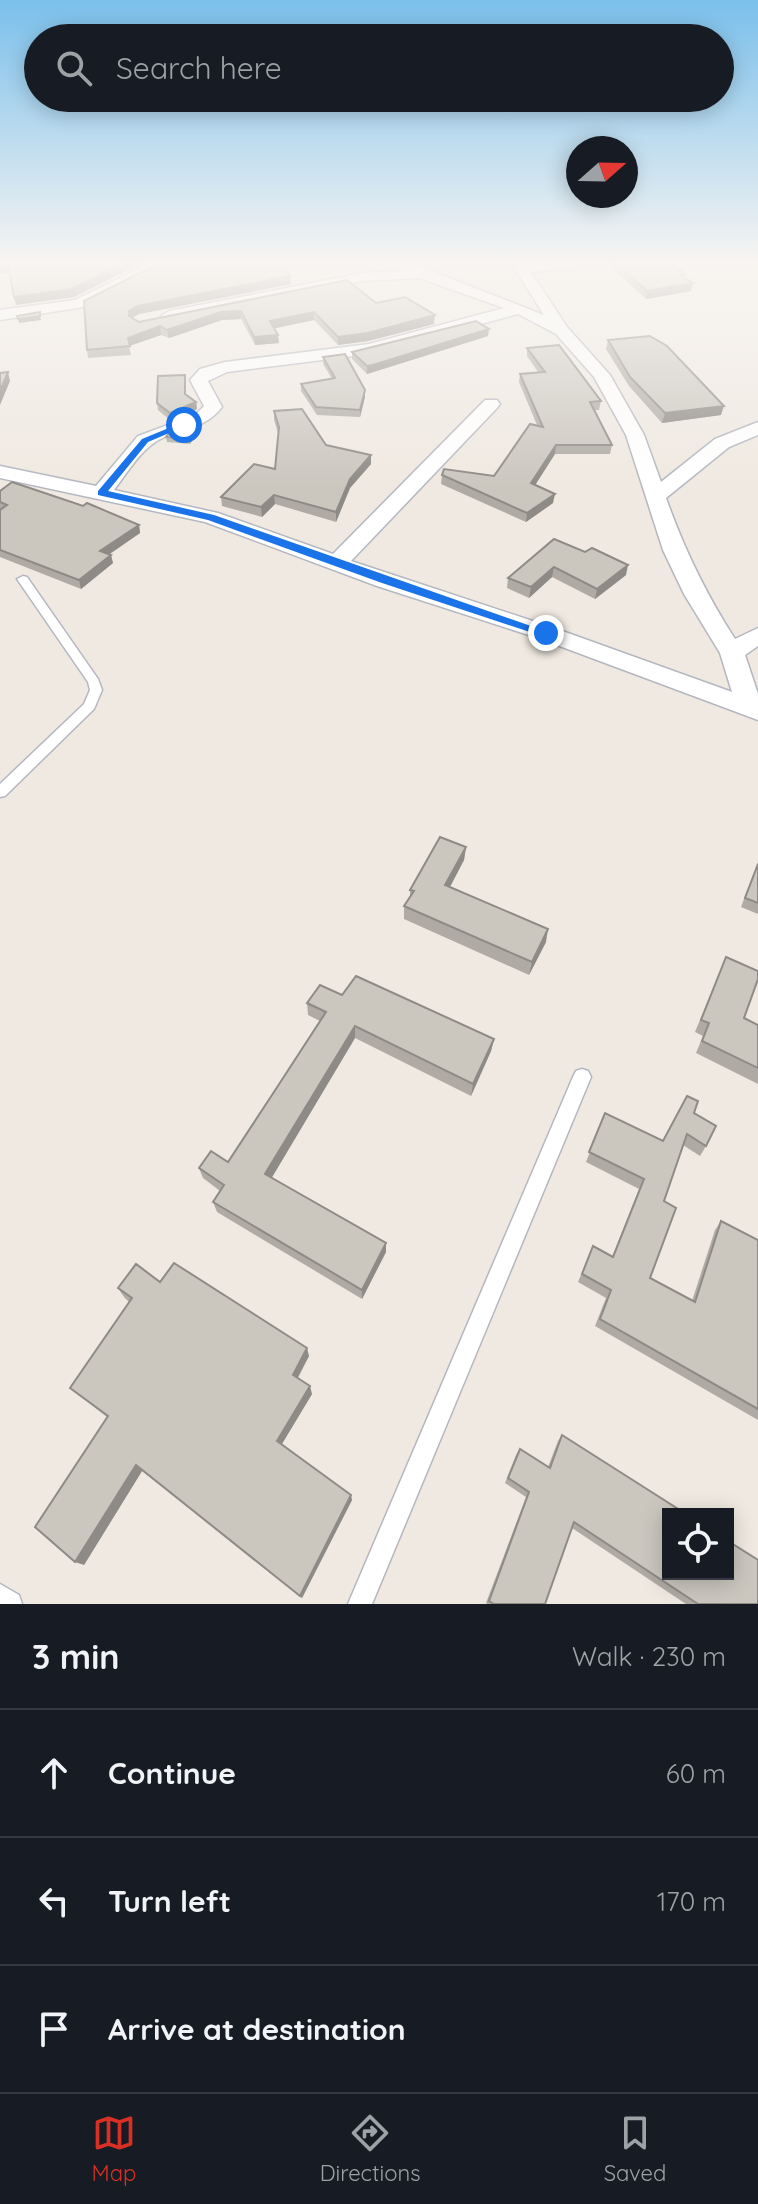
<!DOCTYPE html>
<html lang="en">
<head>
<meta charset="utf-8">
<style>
	body { margin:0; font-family:Quicksand,sans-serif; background:#242831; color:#f1f3f6 }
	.controls { position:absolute; right:24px; bottom:24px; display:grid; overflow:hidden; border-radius:0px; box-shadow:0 4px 20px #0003 }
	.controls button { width:72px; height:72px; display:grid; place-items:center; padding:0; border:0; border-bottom:2px solid #363941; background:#171b24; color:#f1f3f6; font:40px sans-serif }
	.compass { position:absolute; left:566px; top:136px; width:72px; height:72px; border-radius:50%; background:#171b24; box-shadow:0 4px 20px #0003; rotate:70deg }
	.stop { position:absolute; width:24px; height:24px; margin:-18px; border:6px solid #1a73e8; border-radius:50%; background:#fff }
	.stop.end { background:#1a73e8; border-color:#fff; box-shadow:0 2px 8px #0008 }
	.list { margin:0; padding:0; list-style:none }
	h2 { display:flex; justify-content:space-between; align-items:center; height:104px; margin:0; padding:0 32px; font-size:34px }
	h2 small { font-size:26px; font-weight:400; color:#9ea1a6 }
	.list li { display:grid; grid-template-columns:52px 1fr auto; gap:24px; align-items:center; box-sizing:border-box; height:128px; padding:0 32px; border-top:2px solid #363941 }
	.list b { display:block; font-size:30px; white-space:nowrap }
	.list em { font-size:26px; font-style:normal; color:#9ea1a6 }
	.icon { flex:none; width:44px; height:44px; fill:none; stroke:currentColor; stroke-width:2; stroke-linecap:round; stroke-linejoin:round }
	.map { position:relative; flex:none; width:758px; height:1604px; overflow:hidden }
	.search { position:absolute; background:#171b24; box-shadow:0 4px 20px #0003; left:24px; right:24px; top:24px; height:88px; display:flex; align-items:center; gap:20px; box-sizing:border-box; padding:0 28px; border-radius:44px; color:#9ea1a6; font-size:30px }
	.sheet { height:488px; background:#171b24 }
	nav { display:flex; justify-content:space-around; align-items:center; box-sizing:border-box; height:112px; border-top:2px solid #363941; background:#171b24; font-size:22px; color:#9ea1a6 }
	nav a { display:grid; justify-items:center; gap:4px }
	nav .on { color:#d93025 }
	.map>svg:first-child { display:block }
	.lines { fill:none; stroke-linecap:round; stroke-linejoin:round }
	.service-casing { stroke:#b4b7c1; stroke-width:3 }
	.minor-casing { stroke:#b4b7c1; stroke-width:3 }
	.service { fill:#fff; fill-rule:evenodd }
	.minor { fill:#fff; fill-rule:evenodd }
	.wall { fill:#afaba4 }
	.shaded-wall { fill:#8e8b86 }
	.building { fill:#cbc7bf; stroke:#8e8b86; stroke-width:2 }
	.route { fill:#1a73e8 }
</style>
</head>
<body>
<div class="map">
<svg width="758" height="1604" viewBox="0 0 758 1604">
	<rect width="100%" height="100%" fill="#efe9e1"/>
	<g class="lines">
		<!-- service casing -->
		<g class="service-casing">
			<g id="service">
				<path d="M 23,576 L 27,577 L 98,679 L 102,690 L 94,709 L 5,796 L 0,797 L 0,784 L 84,704 L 90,690 L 88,682 L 17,579 Z"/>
				<path d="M 582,1069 L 588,1071 L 591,1077 L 372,1604 L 348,1604 L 573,1077 L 576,1071 Z"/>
				<path d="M 0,1584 L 19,1595 L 22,1604 L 0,1604 Z"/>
			</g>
		</g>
		<!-- minor casing -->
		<g class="minor-casing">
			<g id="minor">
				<path d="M 154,261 L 173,261 L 84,307 L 0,320 L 0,310 L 75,300 Z"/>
				<path d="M 387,261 L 406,261 L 544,315 L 510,261 L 524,261 L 526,264 L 609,261 L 602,265 L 531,272 L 567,327 L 610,375 L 644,435 L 661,482 L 715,439 L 758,422 L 758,435 L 729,447 L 666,498 C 684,549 706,594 735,639 L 758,628 L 758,646 L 745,655 L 758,694 L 758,720 L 538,638 L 377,586 L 205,522 L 0,478 L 0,466 L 96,486 L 138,436 L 195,415 L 204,406 L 190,380 L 200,369 L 225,362 L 369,344 L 504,308 L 419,278 L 363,281 L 169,321 L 161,316 L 169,311 L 363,273 L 404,271 ZM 518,314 L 556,334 L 594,377 L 626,435 L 663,550 L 684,594 L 720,653 L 732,692 L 554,628 L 351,561 L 497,408 L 500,404 L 497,400 L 485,400 L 333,554 L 218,513 L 114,490 C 125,476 136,457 150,446 C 172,427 201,434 222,407 L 208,381 L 227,372 L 370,354 Z"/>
			</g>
		</g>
		<!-- service -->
		<use href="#service" class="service"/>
		<!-- minor -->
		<use href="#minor" class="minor"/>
	</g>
	<!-- wall -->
	<g class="wall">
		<path d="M 163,261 L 290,276 L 291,284 L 139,314 L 132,318 L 139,322 L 347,280 L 376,303 L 434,324 L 368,341 L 338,345 L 314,320 L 275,328 L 279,343 L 255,345 L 241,319 L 222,320 L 169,338 L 161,335 L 129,346 L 131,355 L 88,358 L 87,350 Z"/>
		<path d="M 608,261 L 667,261 L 685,274 L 684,277 L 693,283 L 691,291 L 646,299 L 608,265 Z"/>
		<path d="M 488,336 L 367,374 L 352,359 L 352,352 Z"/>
		<path d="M 608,340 L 721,415 L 662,423 L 629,386 L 606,349 Z"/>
		<path d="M 527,348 L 601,401 L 599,410 L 595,410 L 612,445 L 610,454 L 555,454 L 535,485 L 553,503 L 526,522 L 441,484 L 442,475 L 494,476 L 537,425 L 519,382 L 520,374 L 538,372 L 527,356 Z"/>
		<path d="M 323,357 L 365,390 L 365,397 L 360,417 L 317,415 L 301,391 L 301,384 L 332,379 L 323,364 Z"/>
		<path d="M 186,382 L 186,394 L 196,402 L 197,409 L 171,421 L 158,410 L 157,403 Z"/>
		<path d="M 274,411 L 326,445 L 371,464 L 350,488 L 336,522 L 275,504 L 262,517 L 222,506 L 221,497 L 275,469 L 278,433 L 274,420 Z"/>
		<path d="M 199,428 L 190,444 L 167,442 L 166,437 Z"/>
		<path d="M 0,491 L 139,525 L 140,533 L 110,554 L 113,563 L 81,589 L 0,557 Z"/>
		<path d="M 554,539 L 626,575 L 595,599 L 552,577 L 529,598 L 507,588 L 508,578 Z"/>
		<path d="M 466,847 L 464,860 L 450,887 L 546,942 L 529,975 L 404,919 L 404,906 L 410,898 L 410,890 Z"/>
		<path d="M 758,862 L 758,914 L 741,907 Z"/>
		<path d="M 726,957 L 744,1018 L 758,1025 L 758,1084 L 696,1053 L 703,1036 L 695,1032 Z"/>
		<path d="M 342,995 L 494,1039 L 491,1051 L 471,1096 L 355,1038 L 272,1177 L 386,1252 L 362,1299 L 217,1212 L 213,1202 L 220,1191 L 203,1178 L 199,1168 L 228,1162 L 320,1021 L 308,1015 L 307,1003 Z"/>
		<path d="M 605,1113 L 663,1141 L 694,1113 L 706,1146 L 700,1156 L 683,1145 L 664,1201 L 650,1278 L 692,1301 L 715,1230 L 721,1221 L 758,1240 L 758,1420 L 595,1326 L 606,1298 L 578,1282 L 593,1246 L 612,1257 L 639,1189 L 586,1162 Z"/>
		<path d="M 160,1282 L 309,1356 L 298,1378 L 312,1394 L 282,1444 L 352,1500 L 302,1598 L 142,1471 L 84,1565 L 107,1417 L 70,1388 L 129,1302 L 124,1297 L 118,1288 Z"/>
		<path d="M 562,1435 L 758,1604 L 686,1604 L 572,1528 L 545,1604 L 487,1604 L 486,1603 L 526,1497 L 505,1483 L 516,1455 L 520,1449 L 548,1467 L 558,1441 Z"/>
	</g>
	<!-- shaded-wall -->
	<g class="shaded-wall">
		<path d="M 130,261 L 146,261 L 74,297 L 16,305 L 14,297 Z"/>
		<path d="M 8,265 L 10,273 L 0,273 L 0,266 Z"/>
		<path d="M 290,276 L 291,284 L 139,314 L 130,319 L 130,325 L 129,311 L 138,306 Z"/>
		<path d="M 693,283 L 691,291 L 646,299 L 647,291 Z"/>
		<path d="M 241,311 L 241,319 L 222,320 L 169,338 L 167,330 L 221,312 Z"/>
		<path d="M 314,312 L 314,320 L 271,329 L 270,321 Z"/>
		<path d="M 435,315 L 434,324 L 368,341 L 338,345 L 338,337 Z"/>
		<path d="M 40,316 L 41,320 L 19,323 L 18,319 Z"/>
		<path d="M 160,326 L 161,335 L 129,346 L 128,338 Z"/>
		<path d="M 489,329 L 488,336 L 367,374 L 367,366 Z"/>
		<path d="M 278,335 L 279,343 L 255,345 L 254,337 Z"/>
		<path d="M 8,372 L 10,381 L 0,405 L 0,391 Z"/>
		<path d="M 365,390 L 365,397 L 360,417 L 360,410 Z"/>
		<path d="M 196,402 L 197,409 L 171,421 L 170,413 Z"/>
		<path d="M 724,406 L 721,415 L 662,423 L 665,413 Z"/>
		<path d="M 198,423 L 199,428 L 190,444 L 189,439 Z"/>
		<path d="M 556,445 L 555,454 L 530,493 L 531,483 Z"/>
		<path d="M 371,455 L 371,464 L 350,488 L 336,522 L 336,512 L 350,479 Z"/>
		<path d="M 555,494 L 553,503 L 526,522 L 527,513 Z"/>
		<path d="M 274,495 L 275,504 L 262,517 L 261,507 Z"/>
		<path d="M 139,525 L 140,533 L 102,559 L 100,551 Z"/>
		<path d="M 111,555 L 113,563 L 81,589 L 79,580 Z"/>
		<path d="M 628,565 L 626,575 L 595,599 L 597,589 Z"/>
		<path d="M 554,567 L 552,577 L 529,598 L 531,587 Z"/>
		<path d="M 466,847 L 464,860 L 444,898 L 445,885 Z"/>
		<path d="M 548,929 L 546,942 L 529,975 L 532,962 Z"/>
		<path d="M 355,1026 L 355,1038 L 268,1184 L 265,1174 Z"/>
		<path d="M 494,1039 L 491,1051 L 471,1096 L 473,1084 Z"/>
		<path d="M 386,1243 L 386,1252 L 362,1299 L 362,1290 Z"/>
		<path d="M 307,1348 L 309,1356 L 295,1382 L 293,1375 Z"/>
		<path d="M 310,1386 L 312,1394 L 280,1447 L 277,1441 Z"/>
		<path d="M 136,1465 L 142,1471 L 84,1565 L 75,1562 Z"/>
		<path d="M 351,1495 L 352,1500 L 302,1598 L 300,1596 Z"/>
	</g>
	<!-- building -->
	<g class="building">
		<path d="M 0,261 L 130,261 L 72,289 L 14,297 L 8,265 L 0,266 Z"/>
		<path d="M 163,261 L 277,261 L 290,276 L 138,306 L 129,311 L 129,316 L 139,322 L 347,280 L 376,303 L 405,297 L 435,315 L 368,333 L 338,337 L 314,312 L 270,321 L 278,335 L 254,337 L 241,311 L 221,312 L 167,330 L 160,326 L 128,338 L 130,346 L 87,350 L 84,301 Z"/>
		<path d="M 613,261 L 667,261 L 685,274 L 680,275 L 693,283 L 647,291 Z"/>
		<path d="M 40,312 L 40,316 L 18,319 L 17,316 Z"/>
		<path d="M 476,321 L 489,329 L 373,365 L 367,366 L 352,352 Z"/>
		<path d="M 650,336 L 667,346 L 724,406 L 665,413 L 630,377 L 608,340 Z"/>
		<path d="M 559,345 L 601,401 L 590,402 L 612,445 L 556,445 L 531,483 L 555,494 L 527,513 L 442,475 L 444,469 L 494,476 L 530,424 L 543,427 L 520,374 L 545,372 L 527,348 Z"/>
		<path d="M 345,354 L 365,390 L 360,410 L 316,407 L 301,384 L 335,378 L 323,357 Z"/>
		<path d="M 8,372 L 0,391 L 0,373 Z"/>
		<path d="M 185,375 L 185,394 L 196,402 L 170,413 L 157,403 L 158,376 Z"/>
		<path d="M 302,409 L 326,445 L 371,455 L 350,479 L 336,512 L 274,495 L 261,507 L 221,497 L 254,464 L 275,469 L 279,427 L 274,411 Z"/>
		<path d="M 198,423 L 189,439 L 166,437 L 169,433 Z"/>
		<path d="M 12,482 L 83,506 L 87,503 L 139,525 L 100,551 L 111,555 L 79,580 L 0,550 L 0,510 L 7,505 L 0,502 L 0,491 Z"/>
		<path d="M 554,539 L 585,552 L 592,548 L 628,565 L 597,589 L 554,567 L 531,587 L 508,578 Z"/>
		<path d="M 440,837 L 466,847 L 445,885 L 548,929 L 532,962 L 404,906 L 414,891 L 410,890 Z"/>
		<path d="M 758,864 L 758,903 L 745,898 Z"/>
		<path d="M 726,957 L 758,971 L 758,979 L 744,1018 L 758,1025 L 758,1068 L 702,1041 L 709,1023 L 701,1020 Z"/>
		<path d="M 356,976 L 494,1039 L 473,1084 L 355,1026 L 265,1174 L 386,1243 L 362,1290 L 213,1202 L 224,1185 L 199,1168 L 211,1151 L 228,1162 L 272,1095 L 326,1012 L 307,1003 L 320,985 L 342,995 Z"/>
		<path d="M 687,1096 L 698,1101 L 694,1113 L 716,1126 L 706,1146 L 687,1134 L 664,1201 L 676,1208 L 650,1278 L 695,1302 L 721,1221 L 758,1240 L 758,1409 L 600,1319 L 611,1290 L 582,1274 L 593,1246 L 613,1257 L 644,1179 L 589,1152 L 605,1113 L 663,1141 Z"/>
		<path d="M 174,1263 L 307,1348 L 293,1375 L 310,1386 L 277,1441 L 351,1495 L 300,1596 L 136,1465 L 75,1562 L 35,1527 L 108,1416 L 70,1388 L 132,1298 L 118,1288 L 136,1264 L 160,1282 Z"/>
		<path d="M 562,1435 L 686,1514 L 668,1514 L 668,1574 L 728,1574 L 728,1541 L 758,1560 L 758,1604 L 698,1604 L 574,1522 L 545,1604 L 494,1604 L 489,1601 L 529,1492 L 508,1478 L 520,1449 L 550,1468 Z"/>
	</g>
	<!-- sky -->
	<linearGradient id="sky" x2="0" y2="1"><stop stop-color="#7abfeb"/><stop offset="0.54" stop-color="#f8f5f2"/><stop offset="1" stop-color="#f8f5f2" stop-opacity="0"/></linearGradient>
	<rect width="758" height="486" fill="url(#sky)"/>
	<!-- route -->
	<path class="route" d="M 181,423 L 188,425 L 148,442 L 108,491 L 214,515 L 551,633 L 542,636 L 382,583 L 208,520 L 98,495 L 98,491 L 142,439 Z"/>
</svg>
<div class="controls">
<button><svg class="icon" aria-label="locate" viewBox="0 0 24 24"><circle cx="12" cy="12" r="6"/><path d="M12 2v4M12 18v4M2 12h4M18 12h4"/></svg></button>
</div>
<svg class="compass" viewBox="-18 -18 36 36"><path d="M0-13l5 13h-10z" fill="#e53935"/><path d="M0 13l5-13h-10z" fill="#9ea1a6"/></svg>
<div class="stop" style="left:184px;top:425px"></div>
<div class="stop end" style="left:546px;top:633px"></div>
<div class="search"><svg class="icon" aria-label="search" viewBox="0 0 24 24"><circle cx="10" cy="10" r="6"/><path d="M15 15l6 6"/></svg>Search here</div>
</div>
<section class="sheet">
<h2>3 min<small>Walk · 230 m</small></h2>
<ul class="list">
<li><svg class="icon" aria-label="ahead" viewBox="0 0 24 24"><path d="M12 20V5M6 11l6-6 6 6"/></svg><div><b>Continue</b></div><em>60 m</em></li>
<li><svg class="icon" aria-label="left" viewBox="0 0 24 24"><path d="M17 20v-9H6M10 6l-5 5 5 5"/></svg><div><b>Turn left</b></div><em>170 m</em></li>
<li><svg class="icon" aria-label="arrive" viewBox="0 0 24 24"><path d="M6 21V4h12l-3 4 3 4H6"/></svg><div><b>Arrive at destination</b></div></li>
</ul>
</section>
<nav>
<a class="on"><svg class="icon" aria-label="map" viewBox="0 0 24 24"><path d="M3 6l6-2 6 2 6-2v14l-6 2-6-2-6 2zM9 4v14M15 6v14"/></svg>Map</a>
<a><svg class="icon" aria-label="directions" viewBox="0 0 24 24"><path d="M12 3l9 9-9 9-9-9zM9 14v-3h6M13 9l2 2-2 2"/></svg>Directions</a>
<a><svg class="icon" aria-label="saved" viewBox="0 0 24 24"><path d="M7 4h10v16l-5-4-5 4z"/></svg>Saved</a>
</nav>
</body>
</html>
